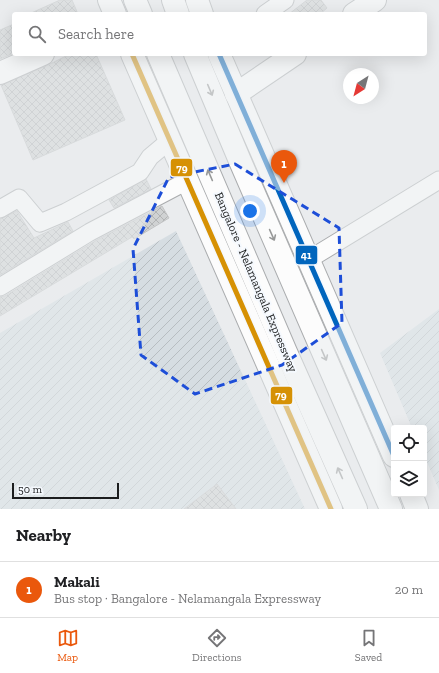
<!DOCTYPE html>
<html lang="en">
<head>
<meta charset="utf-8">
<style>
	body { margin:0; font-family:"Zilla Slab",serif; background:#f2f2f2; color:#202124 }
	.controls { position:absolute; right:12px; bottom:12px; display:grid; overflow:hidden; border-radius:4px; box-shadow:0 4px 16px #0002 }
	.controls button { width:36px; height:36px; display:grid; place-items:center; padding:0; border:0; border-bottom:1px solid #e0e0e0; background:#fff; color:#202124; font:20px sans-serif }
	.compass { position:absolute; left:343px; top:68px; width:36px; height:36px; border-radius:50%; background:#fff; box-shadow:0 4px 16px #0002; rotate:216deg }
	.scale { position:absolute; left:12px; bottom:10px; width:107px; box-sizing:border-box; padding-left:4px; border:2px solid #1b1d1e; border-top:0; font-size:11px; line-height:14px; white-space:nowrap; color:#1b1d1e; -webkit-text-stroke:3px #f5f9fe; paint-order:stroke }
	.you { position:absolute; left:250px; top:211px; width:14px; height:14px; margin:-10px; border:3px solid #fff; border-radius:50%; background:#1a73e8; box-shadow:0 0 0 6px #1a73e833 }
	.badge { display:grid; place-items:center; width:26px; height:26px; border-radius:50%; background:#ea580c; color:#fff; font-size:13px; font-weight:700 }
	.pin { position:absolute; translate:-50% -33px; filter:drop-shadow(0 1px 2px #0008) }
	.pin::after { content:''; position:absolute; top:21px; width:14px; height:12px; background:inherit; clip-path:polygon(0 0,100% 0,50% 100%) }
	.list { margin:0; padding:0; list-style:none }
	h2 { display:flex; justify-content:space-between; align-items:center; height:52px; margin:0; padding:0 16px; font-size:17px }
	h2 small { font-size:13px; font-weight:400; color:#757577 }
	.list li { display:grid; grid-template-columns:26px 1fr auto; gap:12px; align-items:center; box-sizing:border-box; height:56px; padding:0 16px; border-top:1px solid #e0e0e0 }
	.list b { display:block; font-size:15px; white-space:nowrap }
	.list p { margin:0; font-size:13px; white-space:nowrap; color:#757577 }
	.list em { font-size:13px; font-style:normal; color:#757577 }
	.icon { flex:none; width:22px; height:22px; fill:none; stroke:currentColor; stroke-width:2; stroke-linecap:round; stroke-linejoin:round }
	.map { position:relative; flex:none; width:439px; height:509px; overflow:hidden }
	.search { position:absolute; background:#fff; box-shadow:0 4px 16px #0002; left:12px; right:12px; top:12px; height:44px; display:flex; align-items:center; gap:10px; box-sizing:border-box; padding:0 14px; border-radius:4px; color:#757577; font-size:15px }
	.sheet { height:108px; background:#fff }
	nav { display:flex; justify-content:space-around; align-items:center; box-sizing:border-box; height:56px; border-top:1px solid #e0e0e0; background:#fff; font-size:11px; color:#757577 }
	nav a { display:grid; justify-items:center; gap:2px }
	nav .on { color:#ea580c }
	.map>svg:first-child { display:block }
	.industrial { fill:url(#industrial-furrows) }
	.building { fill:url(#building-cross-hatch); stroke:#c4c5c6 }
	.lines { fill:none; stroke-linecap:round; stroke-linejoin:round }
	.street-casing { stroke:#aaacae; stroke-width:19 }
	.secondary-casing { stroke:#aaacae; stroke-width:24 }
	.highway-casing { stroke:#aaacae; stroke-width:24 }
	.street { stroke:#fcfcfc; stroke-width:17 }
	.secondary { stroke:#fcfcfc; stroke-width:22 }
	.highway { stroke:#fcfcfc; stroke-width:22 }
	.bus-1-casing { stroke:#f5f9fe; stroke-width:8 }
	.bus-2-casing { stroke:#f5f9fe; stroke-width:8 }
	.bus-1 { stroke:#d69104; stroke-width:5 }
	.bus-2 { stroke:#0065bd; stroke-width:5 }
	.oneway { stroke:#979898 }
	.marked { fill:none; stroke:#1d4ed8; stroke-width:3; stroke-dasharray:8 5; stroke-linejoin:round }
	.labels { text-anchor:middle; stroke-width:4; stroke-linejoin:round; paint-order:stroke }
	.street-label { font-size:12px; fill:#1b1d1e; stroke:#f5f9fe }
	.line-badge { stroke:#f5f9fe; stroke-width:1.5 }
	.badge-label { font-size:11px; text-anchor:middle; font-weight:bold; fill:#fff }
</style>
</head>
<body>
<div class="map">
<svg width="439" height="509" viewBox="0 0 439 509">
	<defs>
		<pattern id="industrial-furrows" width="10" height="10" patternUnits="userSpaceOnUse"><rect width="10" height="10" fill="#d6dde2"/><path d="M-1 1l2-2M0 10L10 0M9 11l2-2" fill="none" stroke="#b7bdc1"/></pattern>
		<pattern id="building-cross-hatch" width="8" height="8" patternUnits="userSpaceOnUse"><rect width="8" height="8" fill="#d0d2d3"/><path d="M0 0l8 8M0 8l8-8" fill="none" stroke="#b2b4b5"/></pattern>
	</defs>
	<rect width="100%" height="100%" fill="#eaecee"/>
	<!-- industrial -->
	<g class="industrial">
		<path d="M 176,231 L 305,509 L 0,509 L 0,333 Z"/>
		<path d="M 439,309 L 439,490 L 424,455 L 424,428 L 412,428 L 380,353 Z"/>
	</g>
	<!-- building -->
	<g class="building">
		<path d="M 60,0 L 72,0 L 78,14 L 29,14 Z"/>
		<path d="M 307,0 L 321,0 L 327,8 L 320,14 L 289,14 Z"/>
		<path d="M 14,24 L 14,53 L 0,59 L 0,30 Z"/>
		<path d="M 70,54 L 96,54 L 125,120 L 33,160 L 1,85 L 48,65 Z"/>
		<path d="M 146,179 L 151,189 L 114,208 L 109,200 Z"/>
		<path d="M 162,206 L 169,218 L 134,239 L 132,237 L 0,316 L 0,297 L 5,296 L 95,241 Z"/>
		<path d="M 17,211 L 34,238 L 68,222 L 73,231 L 0,275 L 0,219 Z"/>
		<path d="M 217,484 L 236,509 L 184,509 Z"/>
	</g>
	<g class="lines">
		<!-- street casing -->
		<g class="street-casing">
			<g id="street">
				<path d="M 265,14 L 285,0"/>
				<path d="M 0,209 L 19,198 L 40,223 L 66,212 L 140,172 L 150,157 L 169,141"/>
				<path d="M 308,260 L 439,180"/>
				<path d="M 0,287 L 90,232 L 187,181"/>
			</g>
		</g>
		<!-- secondary casing -->
		<g class="secondary-casing">
			<g id="secondary">
				<path d="M 109,0 L 115,14"/>
				<path d="M 197,0 L 202,14"/>
				<path d="M 354,14 L 375,0"/>
				<path d="M 132,54 L 331,509"/>
				<path d="M 219,54 L 394,456"/>
				<path d="M 0,73 L 43,54"/>
				<path d="M 236,94 L 295,54"/>
				<path d="M 411,494 L 417,509"/>
			</g>
		</g>
		<!-- highway casing -->
		<g class="highway-casing">
			<g id="highway">
				<path d="M 135,0 L 141,14"/>
				<path d="M 173,0 L 178,14"/>
				<path d="M 158,54 L 286,352 L 356,509"/>
				<path d="M 195,54 L 240,161 L 391,509"/>
			</g>
		</g>
		<!-- street -->
		<use href="#street" class="street"/>
		<!-- secondary -->
		<use href="#secondary" class="secondary"/>
		<!-- highway -->
		<use href="#highway" class="highway"/>
		<!-- bus-1 casing -->
		<g class="bus-1-casing">
			<path id="bus-1" d="M 132,54 L 331,509"/>
		</g>
		<!-- bus-2 casing -->
		<g class="bus-2-casing">
			<path id="bus-2" d="M 219,54 L 394,456"/>
		</g>
		<!-- bus-1 -->
		<use href="#bus-1" class="bus-1"/>
		<!-- bus-2 -->
		<use href="#bus-2" class="bus-2"/>
	</g>
	<!-- one-way arrows -->
	<defs><path id="oneway-shaft" d="M-6 0H5M1.5-3L5.5 0L1.5 3" fill="none" stroke-width="1.6" stroke-linecap="round" stroke-linejoin="round"/></defs>
	<g class="oneway">
		<use href="#oneway-shaft" transform="translate(210 90) rotate(67)"/>
		<use href="#oneway-shaft" transform="translate(210 175) rotate(-113)"/>
		<use href="#oneway-shaft" transform="translate(272 235) rotate(66)"/>
		<use href="#oneway-shaft" transform="translate(324 355) rotate(66)"/>
		<use href="#oneway-shaft" transform="translate(340 473) rotate(-114)"/>
	</g>
	<!-- marked area -->
	<path d="M0 0H439V509H0ZM 235,164 L 339,228 L 342,323 L 282,365 L 195,394 L 141,355 L 133,249 L 169,177 Z" fill="#eaecee" fill-opacity=".55" fill-rule="evenodd"/>
	<path class="marked" d="M 235,164 L 339,228 L 342,323 L 282,365 L 195,394 L 141,355 L 133,249 L 169,177 Z"/>
	<g class="labels">
		<!-- street labels -->
		<g class="street-label">
			<text transform="translate(256 282) rotate(67)" y="4">Bangalore - Nelamangala Expressway</text>
		</g>
	</g>
	<g class="line-badge">
		<rect x="170" y="158" width="23" height="19" rx="4" fill="#d69104"/>
		<rect x="295" y="245" width="23" height="20" rx="4" fill="#0065bd"/>
		<rect x="270" y="386" width="23" height="19" rx="4" fill="#d69104"/>
	</g>
	<g class="badge-label">
		<text x="182" y="172">79</text>
		<text x="306" y="259">41</text>
		<text x="281" y="399">79</text>
	</g>
</svg>
<div class="controls">
<button><svg class="icon" aria-label="locate" viewBox="0 0 24 24"><circle cx="12" cy="12" r="6"/><path d="M12 2v4M12 18v4M2 12h4M18 12h4"/></svg></button>
<button><svg class="icon" aria-label="layers" viewBox="0 0 24 24"><path d="M12 4l9 5-9 5-9-5zM3 14l9 5 9-5"/></svg></button>
</div>
<svg class="compass" viewBox="-18 -18 36 36"><path d="M0-13l5 13h-10z" fill="#e53935"/><path d="M0 13l5-13h-10z" fill="#757577"/></svg>
<div class="scale">50 m</div>
<div class="you"></div>
<div class="pin badge" style="left:284px;top:183px">1</div>
<div class="search"><svg class="icon" aria-label="search" viewBox="0 0 24 24"><circle cx="10" cy="10" r="6"/><path d="M15 15l6 6"/></svg>Search here</div>
</div>
<section class="sheet">
<h2>Nearby<small></small></h2>
<ul class="list">
<li><span class="badge">1</span><div><b>Makali</b><p>Bus stop · Bangalore - Nelamangala Expressway</p></div><em>20 m</em></li>
</ul>
</section>
<nav>
<a class="on"><svg class="icon" aria-label="map" viewBox="0 0 24 24"><path d="M3 6l6-2 6 2 6-2v14l-6 2-6-2-6 2zM9 4v14M15 6v14"/></svg>Map</a>
<a><svg class="icon" aria-label="directions" viewBox="0 0 24 24"><path d="M12 3l9 9-9 9-9-9zM9 14v-3h6M13 9l2 2-2 2"/></svg>Directions</a>
<a><svg class="icon" aria-label="saved" viewBox="0 0 24 24"><path d="M7 4h10v16l-5-4-5 4z"/></svg>Saved</a>
</nav>
</body>
</html>
